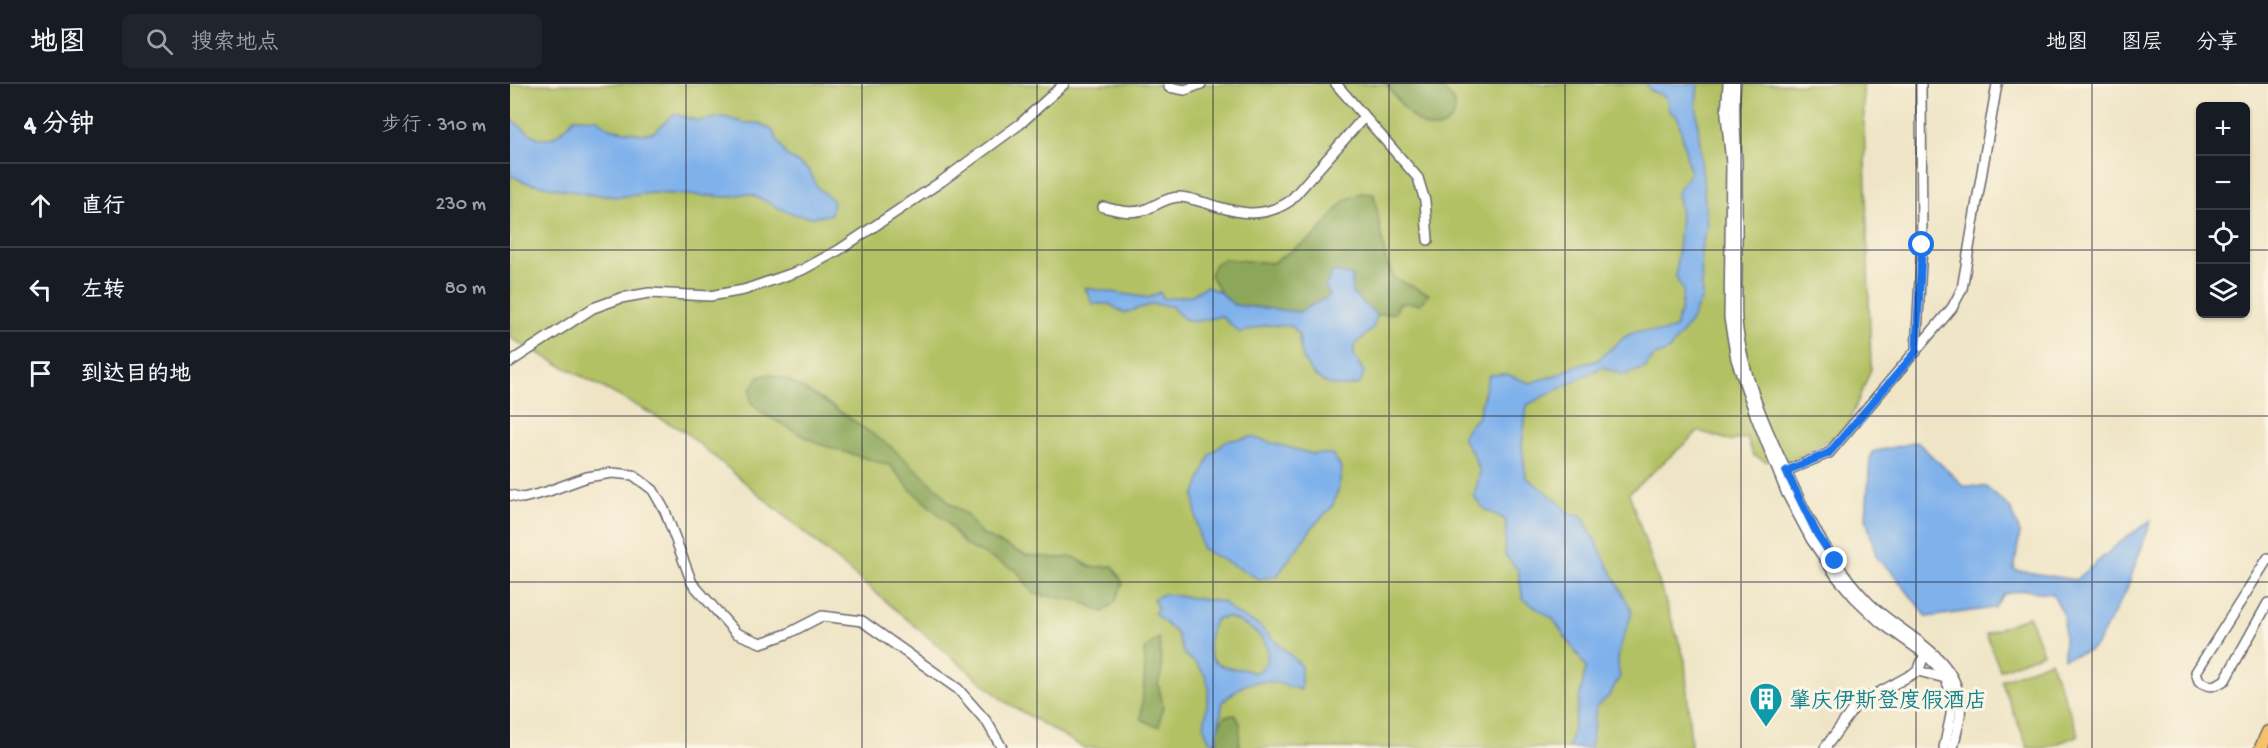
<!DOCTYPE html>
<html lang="zh">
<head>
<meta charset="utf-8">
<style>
	body { margin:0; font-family:"Gochi Hand","LXGW WenKai TC",sans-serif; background:#20242c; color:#f1f3f6 }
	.controls { position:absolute; right:18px; top:18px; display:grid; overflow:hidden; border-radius:9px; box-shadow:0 2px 4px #0004 }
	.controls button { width:54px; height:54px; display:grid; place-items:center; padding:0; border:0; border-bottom:2px solid #363941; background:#171b24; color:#f1f3f6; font:30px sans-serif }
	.stop { position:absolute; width:18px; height:18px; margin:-14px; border:4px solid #1a73e8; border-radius:50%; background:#fff }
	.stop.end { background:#1a73e8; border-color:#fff; box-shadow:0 2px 6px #0008 }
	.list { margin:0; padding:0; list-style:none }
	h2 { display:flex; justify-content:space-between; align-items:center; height:78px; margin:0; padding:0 24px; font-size:26px }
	h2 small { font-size:20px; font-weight:400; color:#9ea1a6 }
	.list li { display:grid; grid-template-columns:39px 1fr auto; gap:18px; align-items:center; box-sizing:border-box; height:84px; padding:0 24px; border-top:2px solid #363941 }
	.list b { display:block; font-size:22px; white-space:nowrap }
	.list em { font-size:20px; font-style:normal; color:#9ea1a6 }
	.icon { flex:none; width:33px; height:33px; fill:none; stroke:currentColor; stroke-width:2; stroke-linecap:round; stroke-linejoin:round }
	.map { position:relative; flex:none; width:1758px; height:664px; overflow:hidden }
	header { display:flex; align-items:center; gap:36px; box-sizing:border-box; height:84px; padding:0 30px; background:#171b24; border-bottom:2px solid #363941 }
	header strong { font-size:28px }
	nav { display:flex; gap:33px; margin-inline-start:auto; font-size:21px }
	.search { width:420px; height:54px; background:#20242c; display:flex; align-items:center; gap:15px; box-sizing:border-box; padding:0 21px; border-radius:9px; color:#9ea1a6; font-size:22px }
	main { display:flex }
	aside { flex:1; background:#171b24 }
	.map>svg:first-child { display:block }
	.green { fill:#b2c164; stroke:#6a7250; stroke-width:1.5 }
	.forest { fill:#8da75a; stroke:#58644a; stroke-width:1.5 }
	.water { fill:#7fb1eb; stroke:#506a93; stroke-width:1.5; fill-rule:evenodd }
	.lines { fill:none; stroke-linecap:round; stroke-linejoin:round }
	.minor-casing { stroke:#6a666c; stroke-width:12 }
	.major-casing { stroke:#6a666c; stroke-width:15 }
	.minor { stroke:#fff; stroke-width:9 }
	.major { stroke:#f5c16b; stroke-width:12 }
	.route { stroke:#1a73e8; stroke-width:8 }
	.grid { fill:none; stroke:#22223b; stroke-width:1.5; stroke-opacity:0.55 }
	.labels { text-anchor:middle; stroke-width:6; stroke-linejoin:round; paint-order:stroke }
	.culture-label { font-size:22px; fill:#0d838f; stroke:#fcf5e5; text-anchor:start }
</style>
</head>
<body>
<header>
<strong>地图</strong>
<div class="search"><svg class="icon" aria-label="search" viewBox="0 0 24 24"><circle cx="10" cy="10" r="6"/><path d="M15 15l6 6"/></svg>搜索地点</div>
<nav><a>地图</a><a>图层</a><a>分享</a></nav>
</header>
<main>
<aside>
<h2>4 分钟<small>步行 · 310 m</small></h2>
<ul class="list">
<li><svg class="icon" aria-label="ahead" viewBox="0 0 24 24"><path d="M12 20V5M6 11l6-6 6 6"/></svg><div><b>直行</b></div><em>230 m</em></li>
<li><svg class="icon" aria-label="left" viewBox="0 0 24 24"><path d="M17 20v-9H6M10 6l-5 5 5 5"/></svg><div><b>左转</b></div><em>80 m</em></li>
<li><svg class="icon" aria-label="arrive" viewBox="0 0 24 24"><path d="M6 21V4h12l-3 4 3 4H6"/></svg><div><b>到达目的地</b></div></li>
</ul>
</aside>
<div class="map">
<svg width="1758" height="664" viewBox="0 0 1758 664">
	<rect width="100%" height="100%" fill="#fcf5e5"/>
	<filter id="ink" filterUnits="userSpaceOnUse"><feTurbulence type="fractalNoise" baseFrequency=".0167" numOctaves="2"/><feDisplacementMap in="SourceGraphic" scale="12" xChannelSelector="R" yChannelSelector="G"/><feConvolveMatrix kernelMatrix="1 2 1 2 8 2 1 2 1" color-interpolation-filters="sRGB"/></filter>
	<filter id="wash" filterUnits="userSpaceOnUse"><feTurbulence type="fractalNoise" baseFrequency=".008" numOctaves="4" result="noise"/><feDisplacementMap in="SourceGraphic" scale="24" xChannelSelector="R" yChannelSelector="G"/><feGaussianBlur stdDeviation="1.35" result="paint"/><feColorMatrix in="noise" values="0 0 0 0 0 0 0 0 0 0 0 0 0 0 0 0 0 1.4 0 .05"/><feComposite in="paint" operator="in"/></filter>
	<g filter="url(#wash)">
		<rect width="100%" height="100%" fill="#efe5c6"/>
		<!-- green -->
		<g class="green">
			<path d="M 0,0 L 1353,0 L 1361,285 L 1336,346 L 1283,376 L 1255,377 L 1243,371 L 1237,354 L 1221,357 L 1189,347 L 1119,409 L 1175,576 L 1181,664 L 574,664 L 495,618 L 174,347 L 0,254 Z"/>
			<path d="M 1519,532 L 1533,569 L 1490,586 L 1476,550 Z"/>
			<path d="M 1540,577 L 1569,651 L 1536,664 L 1518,664 L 1491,597 Z"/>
		</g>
		<!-- forest -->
		<g class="forest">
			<path d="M 876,0 L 927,0 C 933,5 944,14 945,22 C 946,38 929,49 915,42 C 899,34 887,14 876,0 Z"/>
			<path d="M 851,109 L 864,110 L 876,177 L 884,194 L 919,210 L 910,220 L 894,219 L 889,220 L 885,229 L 867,231 L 842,209 L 820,212 L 789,228 L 724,221 L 711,209 L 700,191 L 705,180 L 714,175 L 762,179 L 805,152 L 835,116 Z"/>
			<path d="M 259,290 L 278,296 L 319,320 L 380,362 L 431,408 L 439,419 L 456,430 L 471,450 L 516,471 L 547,474 L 564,473 L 581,483 L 603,482 L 613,499 L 605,518 L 593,528 L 570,517 L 524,510 L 506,486 L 455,461 L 436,437 L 401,406 L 381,382 L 312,361 L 299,355 L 250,328 L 241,318 L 240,306 L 249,293 Z"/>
			<path d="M 649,554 L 652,586 L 648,600 L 653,621 L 649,642 L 643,641 L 631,635 C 632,612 637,589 634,566 Z"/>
			<path d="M 725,631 L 730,639 L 729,664 L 706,664 L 708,642 L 715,632 Z"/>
		</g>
		<!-- water -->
		<g class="water">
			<path d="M 1136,0 L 1188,0 L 1186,19 L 1197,141 L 1191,165 L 1192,214 L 1179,240 L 1158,267 L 1143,273 L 1135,284 L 1113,291 L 1092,283 L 1017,321 L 1012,362 L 1016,393 L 1048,417 L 1058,429 L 1072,432 L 1122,527 C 1117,550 1103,569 1110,592 L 1099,612 L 1086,623 L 1081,664 L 1059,664 L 1076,583 L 1043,535 L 1013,515 L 1008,486 L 995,471 L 996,436 L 974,425 L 964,413 L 970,388 L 962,368 L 952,354 L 958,343 L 968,333 L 979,291 L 996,290 L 1020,299 L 1052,289 L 1065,282 L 1086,277 L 1116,252 L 1129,247 L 1153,248 L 1165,244 L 1171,225 L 1173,207 L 1166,193 L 1171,130 L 1167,109 L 1180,89 L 1168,33 L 1159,27 L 1156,13 L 1141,7 Z"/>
			<path d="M 164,30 L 188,37 L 214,33 L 236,39 L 249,39 L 262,46 L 276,71 L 299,86 L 308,104 L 323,116 L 321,130 C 291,140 269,123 242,111 L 233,110 L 218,113 L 142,109 L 107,113 L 76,110 L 14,98 L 0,91 L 0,34 C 29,57 37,67 64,34 L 88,35 L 99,44 L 132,50 L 144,48 Z"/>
			<path d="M 823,187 L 842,192 L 842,209 L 867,231 L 863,244 L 844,262 L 844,271 L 854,288 L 850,300 C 813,310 790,287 789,251 L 781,242 L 756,241 L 730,249 L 711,232 C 686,238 679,244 661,222 L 643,220 L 614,229 L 599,220 L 583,220 L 575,204 L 639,214 L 650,208 L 654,215 L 682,211 L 696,202 L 711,209 L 724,221 L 789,228 L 820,212 L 815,202 Z"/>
			<path d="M 741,353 L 802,370 L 822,370 L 832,385 L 828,407 L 822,423 L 804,441 L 767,492 L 749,495 L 692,465 L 687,442 L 684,412 L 700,371 L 716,357 Z"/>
			<path d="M 1407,358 L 1454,402 L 1476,403 L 1500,424 L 1510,449 L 1504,486 L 1566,496 L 1616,453 L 1641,437 L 1616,507 L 1587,560 L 1579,567 L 1554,574 L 1554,532 L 1543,510 L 1515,506 L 1494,510 L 1484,524 L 1417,533 L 1381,487 L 1367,475 L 1356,434 L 1360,375 L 1362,368 Z"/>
			<path d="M 653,510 L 713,518 L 723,528 L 748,541 L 791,581 L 791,606 C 774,600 751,593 733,602 C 726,605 720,612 713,617 L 706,659 L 699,656 L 694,644 L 699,604 L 696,593 L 687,580 L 674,570 L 667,550 L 644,529 L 648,524 L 643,515 ZM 718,533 C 736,540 762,553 757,576 C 755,583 750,586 743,589 C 732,582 727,587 716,583 C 693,577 697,552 706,535 Z"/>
		</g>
	</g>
	<g filter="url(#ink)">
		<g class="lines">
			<!-- minor casing -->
			<g class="minor-casing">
				<g id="minor">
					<path d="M 659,0 L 659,3 L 675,6 L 691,0"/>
					<path d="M 826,0 L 908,94 L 915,117 L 918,156"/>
					<path d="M 1218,0 L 1216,31 L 1221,79 L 1219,234 L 1226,275 L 1246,333 L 1277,410 L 1301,455 L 1327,493 L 1345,514 L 1370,538 L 1415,570 L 1432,587 L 1442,610 L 1441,631 L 1434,664"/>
					<path d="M 1226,0 C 1222,29 1227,57 1227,86 C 1227,120 1227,153 1227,187 C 1227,203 1226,220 1227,237 C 1232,296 1261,355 1286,408 C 1304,447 1328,487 1358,518 C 1393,553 1456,573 1450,633 C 1448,643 1445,654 1443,664"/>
					<path d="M 593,123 C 607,126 619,130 634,126 C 645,122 657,113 669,113 C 678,113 687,117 696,119 C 726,129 752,136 780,117 L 855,32"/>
					<path d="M 1406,268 L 1412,161 L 1411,0"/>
					<path d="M 0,278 L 83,224 L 111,214 L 139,209 L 200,212 L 234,206 L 292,186 L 329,166 L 432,97 L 510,40 L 554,0"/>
					<path d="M 1271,389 L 1319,369 L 1442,224 L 1452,205 L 1487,0"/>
					<path d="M 0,411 L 13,414 L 36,408 L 77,393 L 102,389 L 123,391 L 143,406 L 155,427 L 182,499 L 226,549 L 251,559 L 277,550 L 312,532 L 352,537 L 448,605 L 477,638 L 492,664"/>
					<path d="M 1758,474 L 1686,588 L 1689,597 C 1700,604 1704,603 1715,596 L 1758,519"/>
					<path d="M 1415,570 L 1408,587 L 1435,594"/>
					<path d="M 1315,664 L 1346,621 L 1408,587"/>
				</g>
			</g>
			<!-- major casing -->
			<g class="major-casing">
				<path id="major" d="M 1751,664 L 1758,648"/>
			</g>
			<!-- minor -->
			<use href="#minor" class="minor"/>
			<!-- major -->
			<use href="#major" class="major"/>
		</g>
	</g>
	<g class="lines" filter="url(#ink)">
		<!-- route -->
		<path class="route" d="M 1325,477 L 1307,450 L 1276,387 L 1319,369 L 1406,268 L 1412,161"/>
	</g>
	<!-- grid -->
	<path class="grid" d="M 176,0 L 176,664M 352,0 L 352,664M 527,0 L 527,664M 703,0 L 703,664M 879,0 L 879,664M 1055,0 L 1055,664M 1231,0 L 1231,664M 1406,0 L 1406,664M 1582,0 L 1582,664M 0,166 L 1690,166M 1736,166 L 1758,166M 0,332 L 1758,332M 0,498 L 1758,498"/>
	<!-- icons -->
	<defs>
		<g id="building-pin" transform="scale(1.725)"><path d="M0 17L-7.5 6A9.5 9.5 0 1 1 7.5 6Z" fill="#0f9aa8" stroke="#fcf5e5"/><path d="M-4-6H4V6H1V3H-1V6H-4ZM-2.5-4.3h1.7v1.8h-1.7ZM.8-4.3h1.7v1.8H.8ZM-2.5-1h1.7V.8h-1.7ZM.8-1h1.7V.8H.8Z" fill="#fff"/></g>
	</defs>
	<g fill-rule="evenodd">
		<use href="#building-pin" x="1256" y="615"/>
	</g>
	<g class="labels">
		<!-- culture labels -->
		<g class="culture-label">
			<text x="1279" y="623">肇庆伊斯登度假酒店</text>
		</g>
	</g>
</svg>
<div class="controls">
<button>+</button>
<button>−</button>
<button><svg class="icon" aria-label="locate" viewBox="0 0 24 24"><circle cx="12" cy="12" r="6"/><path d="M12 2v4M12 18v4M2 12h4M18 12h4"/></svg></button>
<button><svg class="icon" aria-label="layers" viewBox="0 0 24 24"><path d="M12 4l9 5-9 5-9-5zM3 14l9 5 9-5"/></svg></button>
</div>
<div class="stop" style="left:1412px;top:161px"></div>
<div class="stop end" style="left:1325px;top:477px"></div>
</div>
</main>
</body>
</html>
